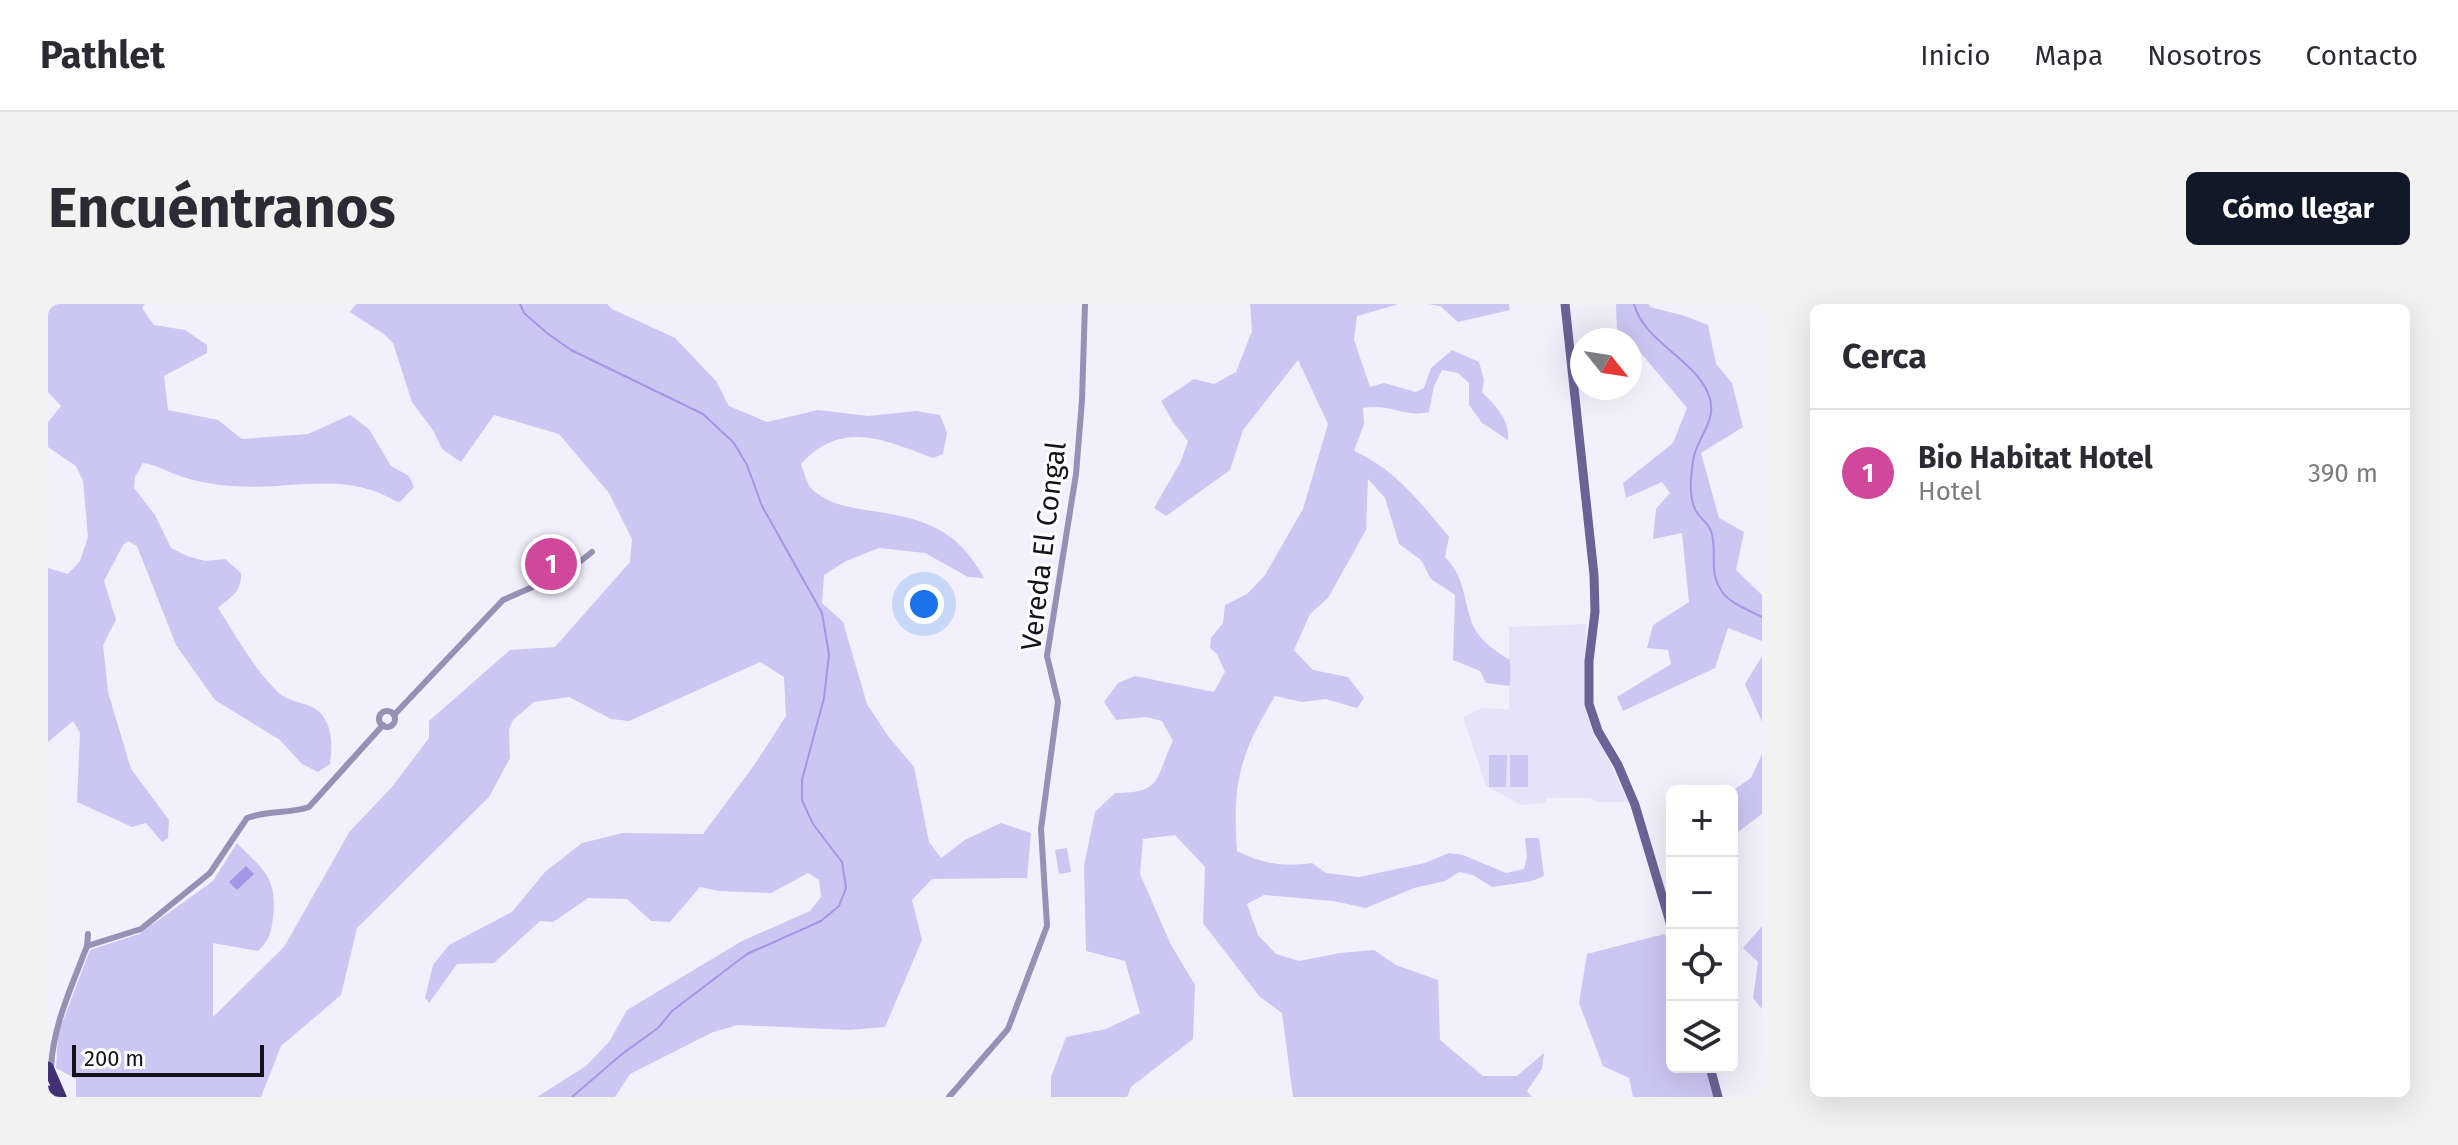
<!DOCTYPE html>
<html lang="es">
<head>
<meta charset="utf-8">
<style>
	body { margin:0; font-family:"Fira Sans",sans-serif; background:#f2f2f3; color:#2b2b33 }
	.controls { position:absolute; right:24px; bottom:24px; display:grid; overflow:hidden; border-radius:12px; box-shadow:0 8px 32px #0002 }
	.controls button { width:72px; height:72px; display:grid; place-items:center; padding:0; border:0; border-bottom:2px solid #e1e1e2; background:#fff; color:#2b2b33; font:40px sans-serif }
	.compass { position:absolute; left:1522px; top:24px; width:72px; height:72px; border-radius:50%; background:#fff; box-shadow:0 8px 32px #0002; rotate:120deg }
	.scale { position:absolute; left:24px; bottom:20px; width:192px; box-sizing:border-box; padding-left:8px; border:4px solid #14131d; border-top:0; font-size:22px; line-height:28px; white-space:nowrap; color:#14131d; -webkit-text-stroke:6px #fff; paint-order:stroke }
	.you { position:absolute; left:876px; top:300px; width:28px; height:28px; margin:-20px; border:6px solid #fff; border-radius:50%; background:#1a73e8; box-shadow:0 0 0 12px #1a73e833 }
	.badge { display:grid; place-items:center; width:52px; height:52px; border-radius:50%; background:#111827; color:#fff; font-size:26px; font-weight:700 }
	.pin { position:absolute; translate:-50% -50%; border:4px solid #fff; box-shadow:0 2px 8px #0006 }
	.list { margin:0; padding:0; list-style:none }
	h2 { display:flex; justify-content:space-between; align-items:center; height:104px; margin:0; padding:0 32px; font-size:34px }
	h2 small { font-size:26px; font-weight:400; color:#7c7c81 }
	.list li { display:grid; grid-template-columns:52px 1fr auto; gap:24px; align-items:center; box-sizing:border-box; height:128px; padding:0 32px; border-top:2px solid #e1e1e2 }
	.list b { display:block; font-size:30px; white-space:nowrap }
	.list p { margin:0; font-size:26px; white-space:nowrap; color:#7c7c81 }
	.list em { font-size:26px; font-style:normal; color:#7c7c81 }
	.icon { flex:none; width:44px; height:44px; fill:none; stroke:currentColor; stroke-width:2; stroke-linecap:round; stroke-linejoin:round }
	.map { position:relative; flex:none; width:1714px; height:793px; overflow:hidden; border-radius:12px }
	header { display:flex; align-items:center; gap:48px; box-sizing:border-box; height:112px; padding:0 40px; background:#fff; border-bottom:2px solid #e1e1e2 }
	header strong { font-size:38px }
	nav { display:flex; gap:44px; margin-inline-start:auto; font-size:28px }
	.intro { display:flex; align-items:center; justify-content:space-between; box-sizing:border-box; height:192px; padding:0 48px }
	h1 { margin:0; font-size:56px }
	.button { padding:20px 36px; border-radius:12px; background:#111827; color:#fff; font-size:28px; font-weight:700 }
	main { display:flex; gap:48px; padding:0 48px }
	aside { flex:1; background:#fff; border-radius:12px; box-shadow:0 8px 32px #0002 }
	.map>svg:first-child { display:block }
	.built { fill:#e6e3f9 }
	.green { fill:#ccc6f3 }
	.water { fill:#a496e7 }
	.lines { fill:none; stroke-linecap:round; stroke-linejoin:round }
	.stream { stroke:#a496e7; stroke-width:2 }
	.minor { stroke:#9691b5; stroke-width:6 }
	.secondary { stroke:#6b6396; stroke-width:9 }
	.trunk { stroke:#423274; stroke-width:11 }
	.labels { text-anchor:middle; stroke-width:6; stroke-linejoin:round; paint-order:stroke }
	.street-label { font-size:28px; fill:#14131d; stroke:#fff }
</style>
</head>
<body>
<header>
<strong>Pathlet</strong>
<nav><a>Inicio</a><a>Mapa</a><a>Nosotros</a><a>Contacto</a></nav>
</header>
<div class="intro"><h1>Encuéntranos</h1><a class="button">Cómo llegar</a></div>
<main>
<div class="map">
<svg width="1714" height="793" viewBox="0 0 1714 793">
	<rect width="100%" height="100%" fill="#f2f0fc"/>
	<!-- built -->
	<path class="built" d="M 1538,320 L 1538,406 L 1547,436 L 1552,438 L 1580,498 L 1550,498 L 1542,494 L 1499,494 L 1498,499 L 1474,501 L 1438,482 L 1415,413 L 1435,404 L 1461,405 L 1461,323 Z"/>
	<!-- green -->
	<g class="green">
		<path d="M 0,0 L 97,0 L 94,4 L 106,21 L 137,26 L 159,41 L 159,49 L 116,72 L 120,106 L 170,116 L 194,135 L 260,130 L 302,111 L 321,125 L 343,162 L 361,172 L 366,183 L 353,197 L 349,198 C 297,165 242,187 184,182 C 169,181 150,178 135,173 C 121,169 110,161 95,159 L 87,173 L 86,184 L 107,211 L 123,244 L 139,252 L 157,257 L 177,255 L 193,269 C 194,288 183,293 170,304 C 189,333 206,366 232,390 C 244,400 266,398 275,412 C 285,427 284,443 282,460 L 270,468 L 254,460 L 232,436 L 167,396 L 128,341 L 89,242 L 80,237 L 75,241 L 56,277 L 68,316 L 55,341 L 60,388 L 83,465 L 121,516 L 120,534 L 114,538 L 98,519 L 84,523 L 29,498 L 32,429 L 25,417 L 0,438 L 0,264 L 20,270 L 32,257 L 40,233 L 35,177 L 28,162 L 0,143 L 0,118 L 13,102 L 0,88 Z"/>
		<path d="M 308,0 L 559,0 L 564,5 L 627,34 L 668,77 L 681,102 L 719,118 L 770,106 L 820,112 L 868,107 L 892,111 L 899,129 L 895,150 L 885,154 C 836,136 794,115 753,160 C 756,168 759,182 766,187 C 782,200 799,203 818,206 C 872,214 908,222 936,274 L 920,273 L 877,249 L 831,244 L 798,257 L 776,271 L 774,299 L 795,318 L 819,400 L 840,432 L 866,463 L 881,538 L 893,554 L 917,536 L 953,519 L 983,529 L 979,574 L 884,575 L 864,596 L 874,636 L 837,723 L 802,726 L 690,721 L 665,728 L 582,770 L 567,793 L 489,793 L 538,762 L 561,738 L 579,706 L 694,637 L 762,607 L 773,593 L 771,576 L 760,569 L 723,589 L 671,587 L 652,583 L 622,618 L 603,617 L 579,595 L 540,594 L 505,618 L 492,617 L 446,659 L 409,660 L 381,699 L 377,694 L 385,661 L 401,641 L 464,608 L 497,568 L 534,539 L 575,529 L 655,530 L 707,460 L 738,412 L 736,373 L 712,358 L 581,417 L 563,415 L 521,393 L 486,398 L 465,416 L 461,425 L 462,454 L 441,493 L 309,624 L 293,691 L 233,742 L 213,793 L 28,793 L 28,775 L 8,764 L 10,730 L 42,646 L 91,630 L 165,577 L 189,539 C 215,566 230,573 225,614 C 223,630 221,636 210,647 L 165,639 L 165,713 L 236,643 L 302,527 L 344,483 L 381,434 L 381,417 L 462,346 L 507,343 L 582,258 L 584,235 L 561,189 L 511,130 L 446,111 L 413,158 L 394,145 L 385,126 L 364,98 L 345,39 L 337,31 L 302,8 Z"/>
		<path d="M 1202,0 L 1351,0 L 1309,12 L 1306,36 L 1322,83 L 1336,79 L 1368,88 L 1376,84 L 1383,64 L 1404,46 L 1431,58 L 1436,76 L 1434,88 C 1448,102 1462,116 1460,136 L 1434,119 L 1421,101 L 1421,79 L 1410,69 L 1394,66 L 1386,82 L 1381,108 C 1358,114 1341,99 1315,104 L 1316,120 L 1306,147 C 1347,165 1372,198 1401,233 L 1397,253 C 1416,272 1415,292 1423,316 C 1428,334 1447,347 1462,356 L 1462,382 L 1438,379 L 1432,367 L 1405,356 L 1407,291 L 1383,275 L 1373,256 L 1351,240 L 1337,194 L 1320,175 L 1318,226 L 1280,294 L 1262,310 L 1246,346 L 1265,366 L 1300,373 L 1316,394 L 1309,404 L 1278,395 L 1254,398 L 1227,392 C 1192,450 1184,478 1189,547 C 1215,560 1235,563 1264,559 L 1278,569 L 1311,573 L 1377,559 L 1401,549 L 1415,551 L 1458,569 L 1476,565 L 1479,552 L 1477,534 L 1491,534 L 1496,572 L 1484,577 L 1444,583 L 1425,571 L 1411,568 L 1397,577 L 1366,584 L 1318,604 L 1285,597 L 1216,591 L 1199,600 L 1210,631 L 1228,650 L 1251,657 L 1292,649 L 1326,646 L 1348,661 L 1390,676 L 1392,736 L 1435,772 L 1469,772 L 1496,749 L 1494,765 L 1479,787 L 1484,793 L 1245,793 L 1234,709 L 1212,693 L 1155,619 L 1157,563 L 1127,531 L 1095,535 L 1092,570 L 1123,641 L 1147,681 L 1145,735 L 1083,783 L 1079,793 L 1003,793 L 1003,773 L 1018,733 L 1058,725 L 1092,709 L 1077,657 L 1038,647 L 1036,562 L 1047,508 L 1067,489 C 1115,489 1106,476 1125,437 L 1114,417 L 1098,413 L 1068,416 L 1056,398 L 1070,379 L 1087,372 L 1166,388 L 1177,368 L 1169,350 L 1162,344 L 1163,334 L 1175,319 L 1177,301 L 1199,290 L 1217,271 L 1255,205 L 1280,120 L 1250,56 L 1195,126 L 1182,166 L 1118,212 L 1106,204 L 1133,157 L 1140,137 L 1125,118 L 1113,97 L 1146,75 L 1166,80 L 1188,68 L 1204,27 Z"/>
		<path d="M 1380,0 L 1461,0 L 1462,6 L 1410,18 L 1392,2 Z"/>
		<path d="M 1568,0 L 1601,0 L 1602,3 L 1637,12 L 1660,21 L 1668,60 L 1684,79 L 1695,123 L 1653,149 L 1671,214 L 1696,228 L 1688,266 L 1714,291 L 1714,337 L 1680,324 L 1667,364 L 1575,407 L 1569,393 L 1623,360 L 1620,346 L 1599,344 L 1605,321 L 1641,298 L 1634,229 L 1605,235 L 1608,205 L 1622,189 L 1614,178 L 1578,194 L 1575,179 L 1625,139 L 1639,104 L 1582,36 L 1569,26 Z"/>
		<path d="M 1714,352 L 1714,418 L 1697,380 Z"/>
		<path d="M 1714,450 L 1714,510 L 1690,528 L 1684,528 L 1684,487 L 1703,474 Z"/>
		<path d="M 1441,451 L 1459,451 L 1458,483 L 1441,483 Z"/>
		<rect x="1462" y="451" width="18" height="32"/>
		<path d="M 1019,544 L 1023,568 L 1011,570 L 1007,546 Z"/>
		<path d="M 1714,622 L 1714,705 L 1705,694 L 1710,658 L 1695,644 Z"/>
		<path d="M 1616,630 L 1624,635 L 1624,763 L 1658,763 L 1666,793 L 1585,793 L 1581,774 L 1555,762 L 1531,699 L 1539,650 Z"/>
	</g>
	<!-- water -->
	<path class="water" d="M 198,562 L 206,570 L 189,586 L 181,578 Z"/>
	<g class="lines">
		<!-- stream -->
		<g class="stream">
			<path d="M 472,0 L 476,9 L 499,29 L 523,46 L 655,110 L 686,139 L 699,161 L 714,202 L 774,309 L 781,350 L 776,394 L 754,476 L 754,496 L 765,520 L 794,558 L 798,584 L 791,602 L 773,617 L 699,650 L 624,707 L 610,724 L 574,750 L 524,793"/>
			<path d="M 1586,0 C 1596,38 1644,53 1660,89 C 1671,114 1652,129 1646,152 C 1643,168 1640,193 1648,207 C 1652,214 1660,219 1663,227 C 1670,248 1660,266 1673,286 C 1680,299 1701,306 1714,313"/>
		</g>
		<!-- minor -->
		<g class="minor">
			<circle cx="339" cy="415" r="8"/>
			<path d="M 346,411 L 455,296 L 519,268 L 544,248"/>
			<path d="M 39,642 L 93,625 L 162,569 L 199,514 C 219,506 241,510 261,503 L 335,421"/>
			<path d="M 3,764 C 5,721 24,682 39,642 L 40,630"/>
			<path d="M 901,793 L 960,725 L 999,622 L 993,525 L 1010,398 L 999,352 L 1028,170 L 1034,96 L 1037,0"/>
		</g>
		<!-- secondary -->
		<g class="secondary">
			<path d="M 1517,0 L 1546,271 L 1547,308 L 1541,357 L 1541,400 L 1550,427 L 1570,461 L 1587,501 L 1624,625"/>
			<path d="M 1662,763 L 1670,793"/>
		</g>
		<!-- trunk -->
		<g class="trunk">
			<path d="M 0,763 L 13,793"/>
			<path d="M 0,787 L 2,793"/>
		</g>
	</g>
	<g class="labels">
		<!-- street labels -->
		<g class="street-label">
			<text transform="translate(995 242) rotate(-83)" y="10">Vereda El Congal</text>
		</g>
	</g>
</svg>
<div class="controls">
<button>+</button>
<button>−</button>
<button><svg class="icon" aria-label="locate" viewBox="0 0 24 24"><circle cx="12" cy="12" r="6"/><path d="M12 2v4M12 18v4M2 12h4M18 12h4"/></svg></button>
<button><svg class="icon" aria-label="layers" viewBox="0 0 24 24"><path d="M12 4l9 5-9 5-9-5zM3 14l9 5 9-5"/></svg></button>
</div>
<svg class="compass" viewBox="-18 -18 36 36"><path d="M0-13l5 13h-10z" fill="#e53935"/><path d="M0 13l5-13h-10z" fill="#7c7c81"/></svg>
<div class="scale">200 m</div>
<div class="you"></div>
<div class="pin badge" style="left:503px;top:260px;background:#d1479c">1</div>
</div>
<aside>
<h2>Cerca<small></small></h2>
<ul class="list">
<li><span class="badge" style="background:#d1479c">1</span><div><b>Bio Habitat Hotel</b><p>Hotel</p></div><em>390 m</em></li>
</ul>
</aside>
</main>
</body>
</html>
